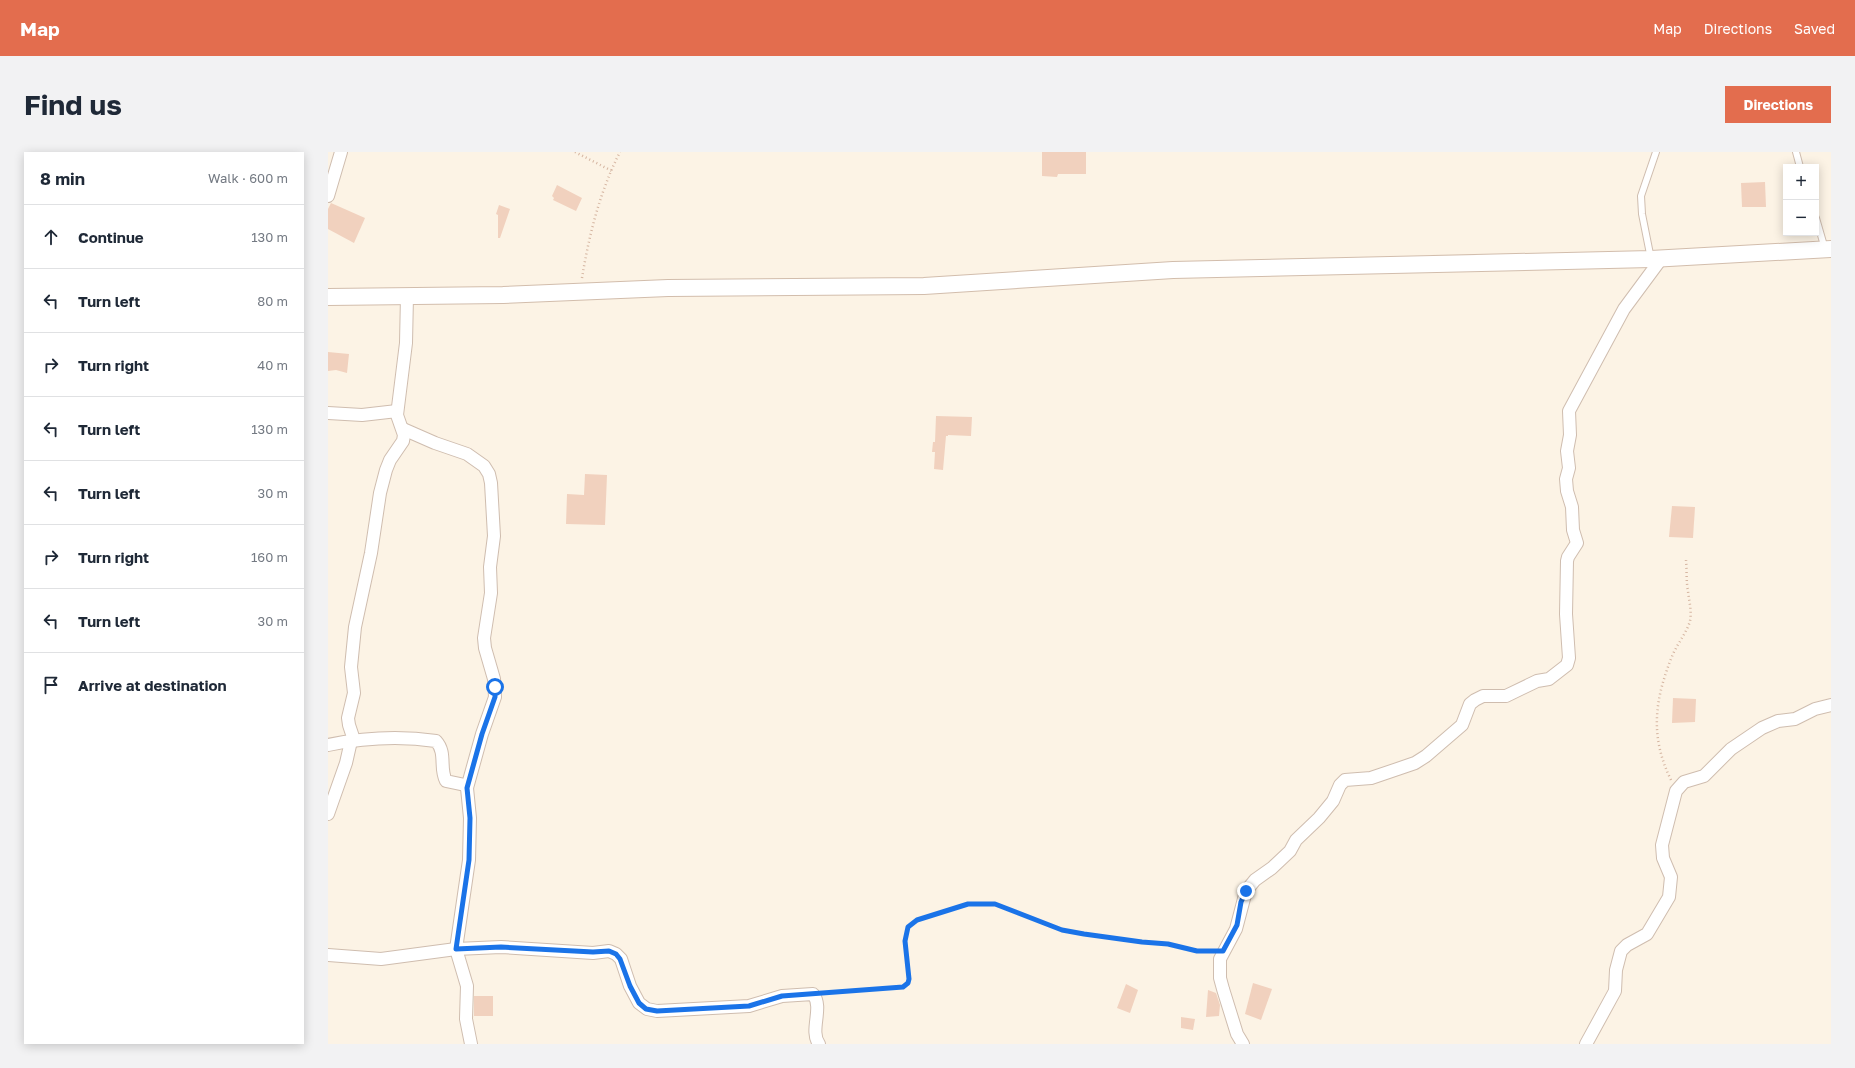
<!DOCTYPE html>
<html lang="en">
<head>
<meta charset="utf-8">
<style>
	body { margin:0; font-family:"Golos Text",sans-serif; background:#f2f2f3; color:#1f2937 }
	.controls { position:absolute; right:12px; top:12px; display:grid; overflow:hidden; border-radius:0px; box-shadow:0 2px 10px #0003 }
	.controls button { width:36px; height:36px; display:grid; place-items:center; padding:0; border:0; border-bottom:1px solid #e0e1e3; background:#fff; color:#1f2937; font:20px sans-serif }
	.stop { position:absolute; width:12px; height:12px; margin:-9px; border:3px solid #1a73e8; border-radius:50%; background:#fff }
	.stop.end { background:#1a73e8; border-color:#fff; box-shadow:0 1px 4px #0008 }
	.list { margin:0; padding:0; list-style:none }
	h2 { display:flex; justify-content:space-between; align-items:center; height:52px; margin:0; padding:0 16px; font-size:17px }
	h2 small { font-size:13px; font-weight:400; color:#747a83 }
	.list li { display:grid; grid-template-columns:26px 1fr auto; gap:12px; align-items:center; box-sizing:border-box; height:64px; padding:0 16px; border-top:1px solid #e0e1e3 }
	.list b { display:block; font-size:15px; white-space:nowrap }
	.list em { font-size:13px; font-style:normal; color:#747a83 }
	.icon { flex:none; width:22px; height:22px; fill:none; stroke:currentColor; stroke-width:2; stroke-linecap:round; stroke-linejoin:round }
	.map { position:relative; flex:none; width:1503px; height:892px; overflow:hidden; border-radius:0px }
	header { display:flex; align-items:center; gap:24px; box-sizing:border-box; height:56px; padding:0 20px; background:#e36d4e; color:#fff }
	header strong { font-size:19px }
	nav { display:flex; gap:22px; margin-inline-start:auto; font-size:14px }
	.intro { display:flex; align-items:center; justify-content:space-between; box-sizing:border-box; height:96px; padding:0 24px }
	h1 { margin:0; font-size:28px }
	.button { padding:10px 18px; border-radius:0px; background:#e36d4e; color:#fff; font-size:14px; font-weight:700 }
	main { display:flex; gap:24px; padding:0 24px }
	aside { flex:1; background:#fff; border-radius:0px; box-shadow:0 2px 10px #0003 }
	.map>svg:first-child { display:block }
	.building { fill:#f1d1be }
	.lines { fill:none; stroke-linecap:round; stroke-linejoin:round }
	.lane-casing { stroke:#cfbdaf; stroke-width:8 }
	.street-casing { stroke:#cfbdaf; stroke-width:14 }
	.secondary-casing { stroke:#d2bdac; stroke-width:18 }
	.path { stroke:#d5b5a1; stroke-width:2.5; stroke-dasharray:1 3; stroke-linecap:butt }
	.lane { stroke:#fff; stroke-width:6 }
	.street { stroke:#fff; stroke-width:12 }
	.secondary { stroke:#fff; stroke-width:16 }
	.route { stroke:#1a73e8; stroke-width:5 }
</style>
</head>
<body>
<header>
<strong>Map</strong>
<nav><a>Map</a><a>Directions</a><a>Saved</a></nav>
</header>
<div class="intro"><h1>Find us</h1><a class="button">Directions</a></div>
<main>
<aside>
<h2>8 min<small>Walk · 600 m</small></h2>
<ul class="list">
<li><svg class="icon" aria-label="ahead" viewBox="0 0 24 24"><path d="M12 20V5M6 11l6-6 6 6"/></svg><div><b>Continue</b></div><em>130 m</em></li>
<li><svg class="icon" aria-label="left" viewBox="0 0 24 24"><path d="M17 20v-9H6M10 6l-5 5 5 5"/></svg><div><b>Turn left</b></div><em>80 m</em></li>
<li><svg class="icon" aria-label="right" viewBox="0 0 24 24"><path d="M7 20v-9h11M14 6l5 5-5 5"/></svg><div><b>Turn right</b></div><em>40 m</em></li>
<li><svg class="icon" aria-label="left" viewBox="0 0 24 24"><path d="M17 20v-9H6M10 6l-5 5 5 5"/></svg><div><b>Turn left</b></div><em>130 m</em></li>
<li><svg class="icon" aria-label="left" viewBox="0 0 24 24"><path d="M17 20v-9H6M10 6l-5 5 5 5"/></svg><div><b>Turn left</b></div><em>30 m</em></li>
<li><svg class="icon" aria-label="right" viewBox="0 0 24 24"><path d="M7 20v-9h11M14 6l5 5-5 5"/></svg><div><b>Turn right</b></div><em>160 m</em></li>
<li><svg class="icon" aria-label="left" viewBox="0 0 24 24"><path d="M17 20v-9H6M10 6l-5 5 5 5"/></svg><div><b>Turn left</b></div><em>30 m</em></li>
<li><svg class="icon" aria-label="arrive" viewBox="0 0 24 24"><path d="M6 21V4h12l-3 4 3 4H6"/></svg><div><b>Arrive at destination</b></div></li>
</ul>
</aside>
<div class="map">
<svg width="1503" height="892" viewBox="0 0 1503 892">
	<rect width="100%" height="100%" fill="#fcf3e5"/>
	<!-- building -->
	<g class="building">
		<path d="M 714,0 L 758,0 L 758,22 L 730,22 L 729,25 L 714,24 Z"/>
		<path d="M 1437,30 L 1438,55 L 1414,55 L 1413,31 Z"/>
		<path d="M 229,33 L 254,46 L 248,59 L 225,48 L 226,46 L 224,44 Z"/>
		<path d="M 3,51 L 37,66 L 26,91 L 0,77 L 0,57 Z"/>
		<path d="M 171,53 L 182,57 L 172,86 L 170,86 L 170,63 L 168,62 Z"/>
		<path d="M 0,200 L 21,202 L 19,221 L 8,218 L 0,219 Z"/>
		<path d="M 608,264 L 644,265 L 643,284 L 620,283 L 620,284 L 618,284 L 615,318 L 606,317 L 607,300 L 604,300 L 605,290 L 607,290 Z"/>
		<path d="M 257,322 L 279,323 L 277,373 L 238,372 L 239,342 L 256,343 Z"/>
		<path d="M 1344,354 L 1367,355 L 1365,386 L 1341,385 Z"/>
		<path d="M 1345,546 L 1368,547 L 1367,570 L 1344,571 Z"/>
		<path d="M 925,831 L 944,837 L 933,868 L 917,862 Z"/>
		<path d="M 798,832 L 810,838 L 802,861 L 789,856 Z"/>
		<path d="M 880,838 L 888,841 L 892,853 L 891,864 L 878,865 Z"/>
		<rect x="146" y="844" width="19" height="20"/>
		<path d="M 853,865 L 867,867 L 865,878 L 853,876 Z"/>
	</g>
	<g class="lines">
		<!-- lane casing -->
		<g class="lane-casing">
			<g id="lane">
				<path d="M 1468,0 L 1472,15"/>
				<path d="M 1488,66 L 1497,97"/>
				<path d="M 1323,107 L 1314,62 L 1313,44 L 1328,0"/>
			</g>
		</g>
		<!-- street casing -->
		<g class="street-casing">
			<g id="street">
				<path d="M 0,44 L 13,0"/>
				<path d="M 0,261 L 34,263 L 69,259"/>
				<path d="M 75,277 L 107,291 L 139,302 L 156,314 L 161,322 L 163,331 L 166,384 L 162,415 L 163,441 L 156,486 L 157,496 L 166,527 L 167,545 L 154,582 L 139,636"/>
				<path d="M 26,588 L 21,573 L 20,566 L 26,541 L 23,515 L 27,475 L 43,401 L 52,341 L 58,318 L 62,308 L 75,289 L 76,283 L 69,263 L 78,191 L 79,144"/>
				<path d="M 0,593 C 35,586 73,584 108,589 C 119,601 111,616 118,629 L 137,633 L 139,636 L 142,666 L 141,708 L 128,797 L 139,834 L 138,867 L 143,892"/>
				<path d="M 0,662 L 18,611 L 23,589"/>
				<path d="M 0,803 L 53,807 L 128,797 L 173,795 L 265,801 L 281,799 L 288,802 L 293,807 L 302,834 L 311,851 L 319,857 L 329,859 L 421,854 L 454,844 L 485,842 C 496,856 481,878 491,892"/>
				<path d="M 915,892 L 909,882 L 895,837 L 892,826 L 892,807 L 908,777 L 918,739 L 927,728 L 944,716 L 962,699 L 968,688 L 991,666 L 1005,649 L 1012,633 L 1017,628 L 1043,626 L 1087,611 L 1098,604 L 1134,573 L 1142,552 L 1147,548 L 1155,544 L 1178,544 L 1209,529 L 1221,527 L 1239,513 L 1241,506 L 1238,462 L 1239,409 L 1240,405 L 1249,391 L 1245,378 L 1244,355 L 1239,339 L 1238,327 L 1241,316 L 1239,299 L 1242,283 L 1241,259 L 1296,157 L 1333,107"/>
				<path d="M 1258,892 L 1287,839 L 1288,818 L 1293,799 L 1299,793 L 1319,782 L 1341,745 L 1343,725 L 1335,706 L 1334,693 L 1348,639 L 1356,630 L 1376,624 L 1403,597 L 1434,576 L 1450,569 L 1467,567 L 1487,557 L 1503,553"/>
			</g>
		</g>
		<!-- secondary casing -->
		<g class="secondary-casing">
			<path id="secondary" d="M 0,145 L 175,143 L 340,136 L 596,134 L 845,118 L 1323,107 L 1503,97"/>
		</g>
		<!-- path -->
		<g class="path">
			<path d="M 247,0 L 284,19"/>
			<path d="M 254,126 C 261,83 272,39 292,0"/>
			<path d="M 1343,628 C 1321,583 1327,546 1345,502 C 1350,491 1359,480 1362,469 C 1364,459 1361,449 1360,439 C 1358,429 1359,418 1358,408"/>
			<path d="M 498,841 L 575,835 L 580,831 L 581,827 L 577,789 L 580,775 L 589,768 L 640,752 L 667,752 L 734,778 L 755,782 L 814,790 L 840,792 L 869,799 L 883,799"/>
		</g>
		<!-- lane -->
		<use href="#lane" class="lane"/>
		<!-- street -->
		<use href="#street" class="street"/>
		<!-- secondary -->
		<use href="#secondary" class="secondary"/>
	</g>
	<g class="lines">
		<!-- route -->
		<path class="route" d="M 167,535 L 167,545 L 154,582 L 139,636 L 142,666 L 141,708 L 128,797 L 173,795 L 265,800 L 281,799 L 288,802 L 292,807 L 302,834 L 311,851 L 318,857 L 329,859 L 421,854 L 454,844 L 575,835 L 580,831 L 581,827 L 577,789 L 580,775 L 589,768 L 640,752 L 667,752 L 734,778 L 756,782 L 814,790 L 840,792 L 869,799 L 895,799 L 909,773 L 913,750 L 918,739"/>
	</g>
</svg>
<div class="controls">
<button>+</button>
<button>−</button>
</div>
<div class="stop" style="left:167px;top:535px"></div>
<div class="stop end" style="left:918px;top:739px"></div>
</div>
</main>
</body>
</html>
